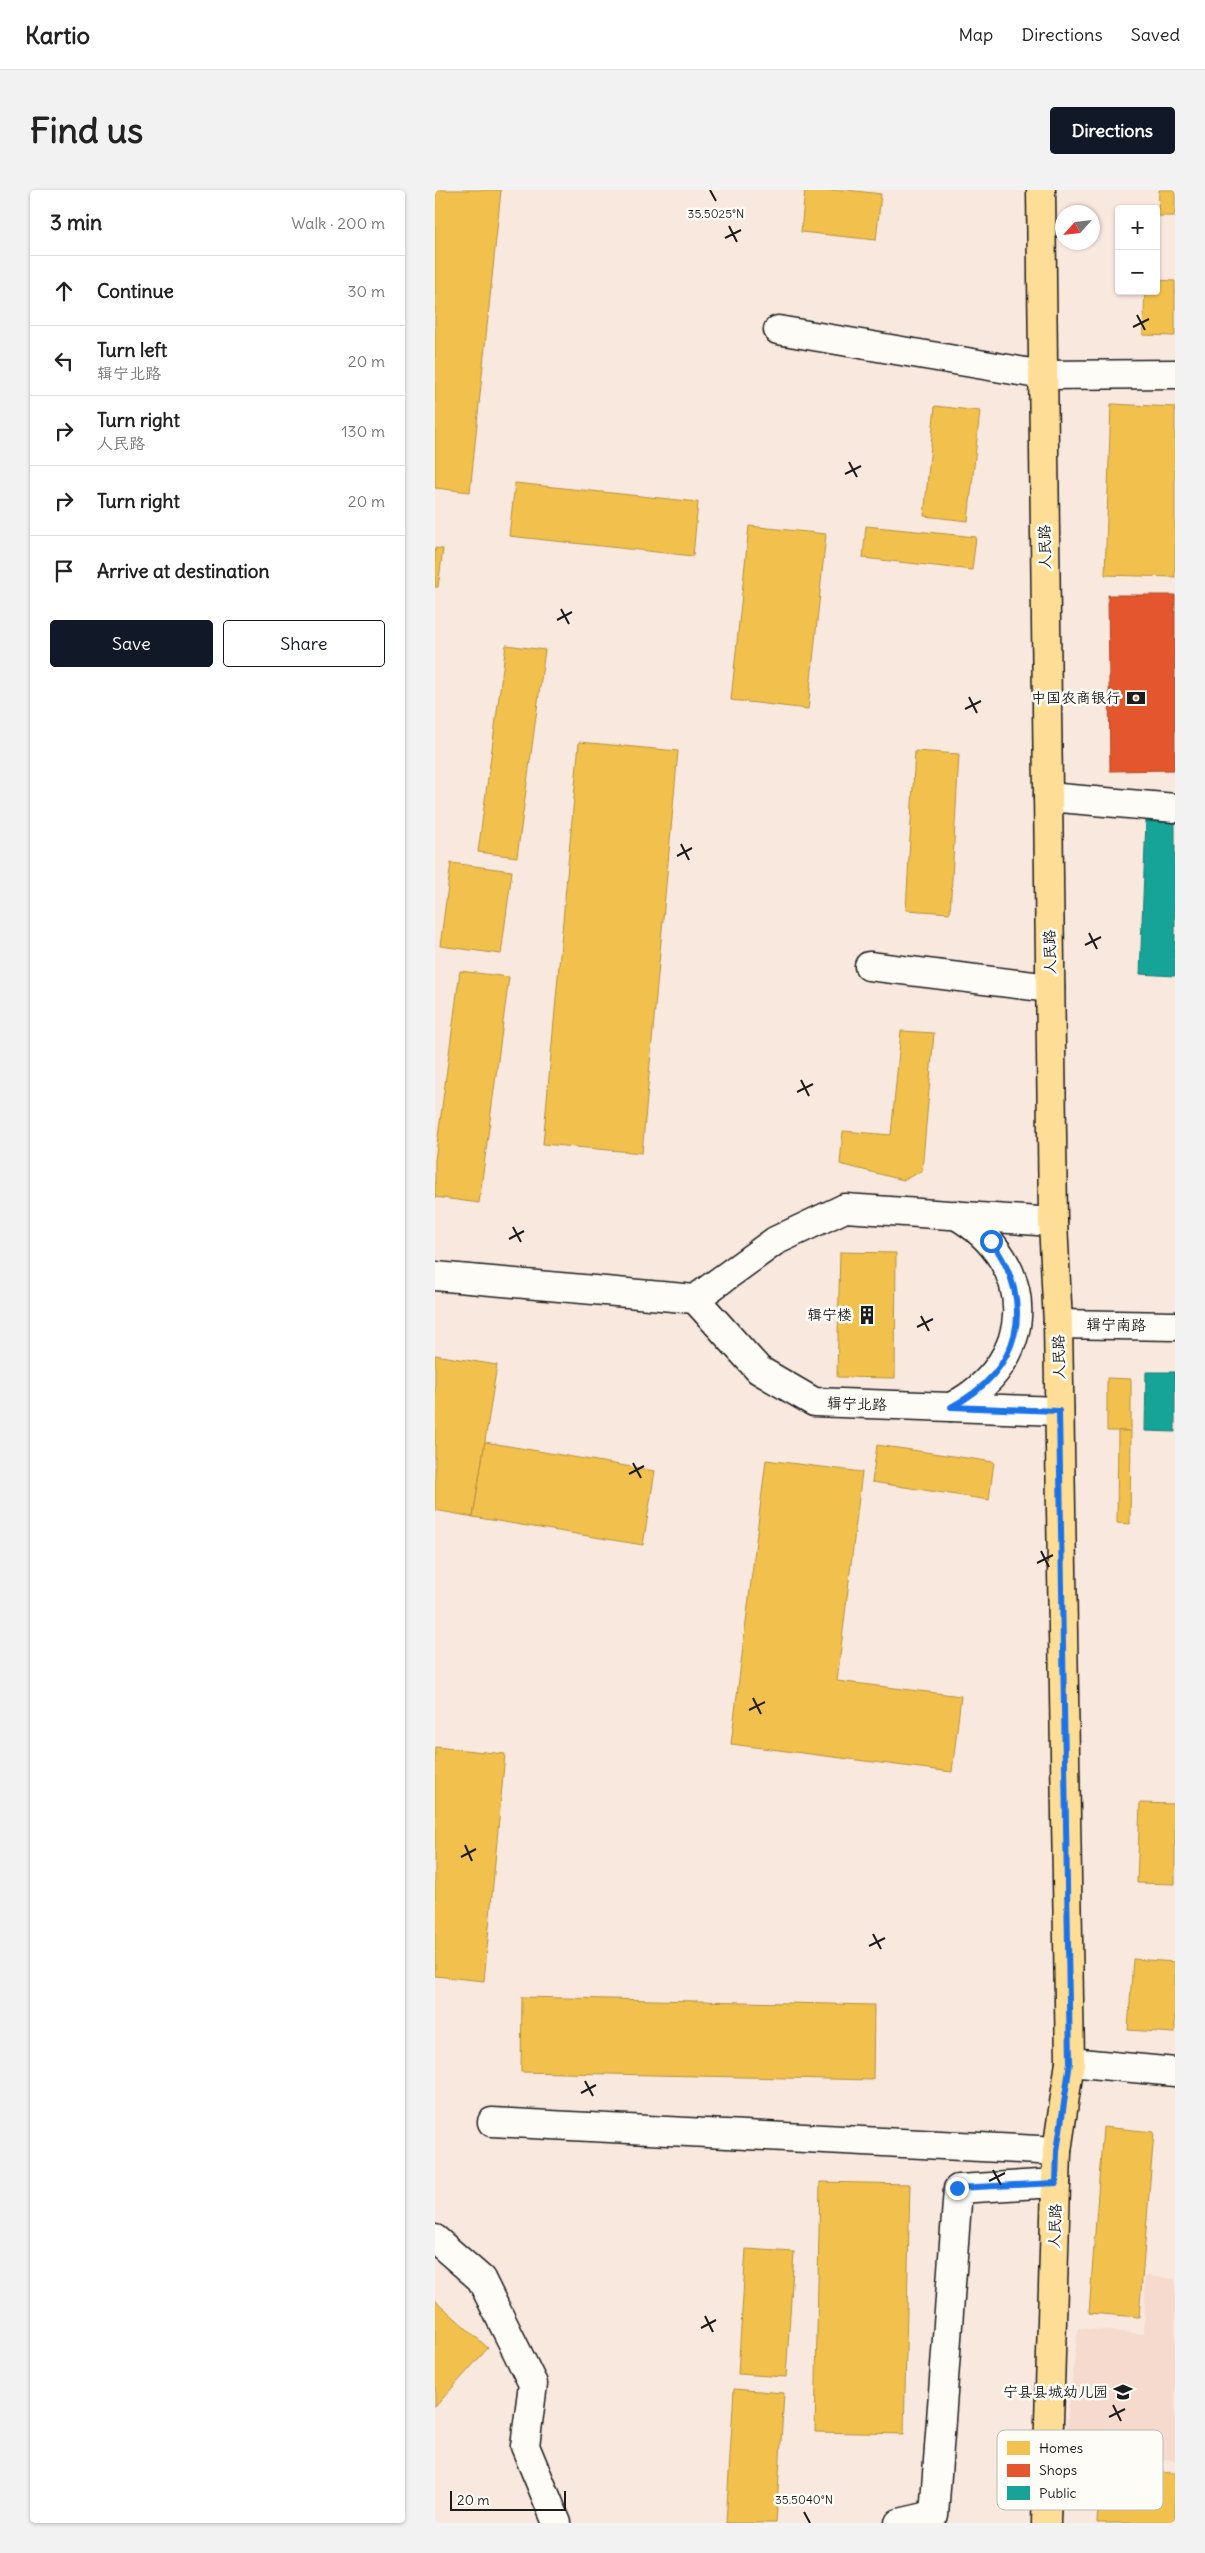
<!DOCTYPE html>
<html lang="en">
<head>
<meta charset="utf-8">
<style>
	body { margin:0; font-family:Delius,"LXGW WenKai TC",sans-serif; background:#f2f2f2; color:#222 }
	.controls { position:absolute; right:15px; top:15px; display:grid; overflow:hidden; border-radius:5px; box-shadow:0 1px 4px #0004 }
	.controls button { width:45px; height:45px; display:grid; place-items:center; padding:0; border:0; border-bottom:1px solid #e0e0e0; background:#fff; color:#222; font:25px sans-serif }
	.compass { position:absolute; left:620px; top:15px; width:45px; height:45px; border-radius:50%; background:#fff; box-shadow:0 1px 4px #0004; rotate:243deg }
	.scale { position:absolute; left:15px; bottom:12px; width:116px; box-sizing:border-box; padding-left:5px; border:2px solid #1c1c1c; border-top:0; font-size:14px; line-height:18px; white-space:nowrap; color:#1c1c1c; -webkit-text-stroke:4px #fdfcf7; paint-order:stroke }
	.stop { position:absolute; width:15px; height:15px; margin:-11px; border:4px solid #1a73e8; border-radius:50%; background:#fff }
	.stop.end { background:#1a73e8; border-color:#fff; box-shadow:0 1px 5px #0008 }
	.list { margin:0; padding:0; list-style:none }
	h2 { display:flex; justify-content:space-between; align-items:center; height:65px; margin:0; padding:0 20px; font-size:21px }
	h2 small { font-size:16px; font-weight:400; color:#767676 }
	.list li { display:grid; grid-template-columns:32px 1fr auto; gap:15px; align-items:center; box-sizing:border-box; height:70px; padding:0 20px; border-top:1px solid #e0e0e0 }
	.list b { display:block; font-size:19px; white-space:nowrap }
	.list p { margin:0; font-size:16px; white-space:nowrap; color:#767676 }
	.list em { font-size:16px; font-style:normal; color:#767676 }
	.actions { display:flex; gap:10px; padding:15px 20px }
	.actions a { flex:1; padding:11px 0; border:1px solid #111827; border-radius:5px; text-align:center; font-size:18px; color:#111827 }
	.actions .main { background:#111827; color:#fff }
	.icon { flex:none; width:28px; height:28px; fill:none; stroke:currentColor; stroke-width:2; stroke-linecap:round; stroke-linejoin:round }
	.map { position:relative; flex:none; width:740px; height:2333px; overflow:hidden; border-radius:5px }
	header { display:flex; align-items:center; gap:30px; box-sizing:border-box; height:70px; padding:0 25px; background:#fff; border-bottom:1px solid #e0e0e0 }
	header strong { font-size:24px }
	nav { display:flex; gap:28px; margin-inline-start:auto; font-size:18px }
	.intro { display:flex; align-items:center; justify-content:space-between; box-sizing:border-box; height:120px; padding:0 30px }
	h1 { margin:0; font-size:35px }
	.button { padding:12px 22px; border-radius:5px; background:#111827; color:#fff; font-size:18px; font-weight:700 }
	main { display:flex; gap:30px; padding:0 30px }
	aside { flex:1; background:#fff; border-radius:5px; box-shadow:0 1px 4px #0004 }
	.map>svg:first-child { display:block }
	.built { fill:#f6dacd }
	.homes { fill:#f2c14e; stroke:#b2903f }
	.shops { fill:#e4572e; stroke:#a84529 }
	.public { fill:#17a398; stroke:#187a73 }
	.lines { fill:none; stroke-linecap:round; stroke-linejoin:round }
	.minor-casing { stroke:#1c1c1c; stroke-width:31 }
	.major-casing { stroke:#1c1c1c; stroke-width:31 }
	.minor { stroke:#fdfcf7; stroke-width:28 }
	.major { stroke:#fedd96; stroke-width:28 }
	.route { stroke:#1a73e8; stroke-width:6 }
	.ticks { fill:none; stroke:#1c1c1c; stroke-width:2 }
	.labels { text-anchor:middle; stroke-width:5; stroke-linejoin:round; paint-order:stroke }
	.street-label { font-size:15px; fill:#1c1c1c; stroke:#fdfcf7 }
	.poi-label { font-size:15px; fill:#1c1c1c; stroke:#fdfcf7; text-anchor:end }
	.key { fill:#fdfcf7; stroke:#bab9b5; stroke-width:1 }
	.key-label { font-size:14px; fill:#1c1c1c }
	.ticks-label { font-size:12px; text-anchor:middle; fill:#1c1c1c; stroke:#fdfcf7; stroke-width:5; stroke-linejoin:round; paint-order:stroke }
</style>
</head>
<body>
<header>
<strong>Kartio</strong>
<nav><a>Map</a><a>Directions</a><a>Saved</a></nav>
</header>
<div class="intro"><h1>Find us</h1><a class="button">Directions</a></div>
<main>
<aside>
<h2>3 min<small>Walk · 200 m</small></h2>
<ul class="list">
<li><svg class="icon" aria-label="ahead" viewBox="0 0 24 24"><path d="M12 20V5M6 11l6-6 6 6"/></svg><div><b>Continue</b></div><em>30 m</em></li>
<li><svg class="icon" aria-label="left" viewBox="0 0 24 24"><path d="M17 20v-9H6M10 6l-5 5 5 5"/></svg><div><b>Turn left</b><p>辑宁北路</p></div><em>20 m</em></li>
<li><svg class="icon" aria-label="right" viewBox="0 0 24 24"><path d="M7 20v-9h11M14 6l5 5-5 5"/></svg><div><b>Turn right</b><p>人民路</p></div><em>130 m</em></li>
<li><svg class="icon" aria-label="right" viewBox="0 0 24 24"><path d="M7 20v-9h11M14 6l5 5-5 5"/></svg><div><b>Turn right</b></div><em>20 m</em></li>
<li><svg class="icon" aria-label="arrive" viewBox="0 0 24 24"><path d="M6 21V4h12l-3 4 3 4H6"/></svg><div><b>Arrive at destination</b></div></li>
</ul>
<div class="actions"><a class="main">Save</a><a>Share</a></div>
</aside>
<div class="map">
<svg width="740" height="2333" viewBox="0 0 740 2333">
	<rect width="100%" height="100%" fill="#f9e8de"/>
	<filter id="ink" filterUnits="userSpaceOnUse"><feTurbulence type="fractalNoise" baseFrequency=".02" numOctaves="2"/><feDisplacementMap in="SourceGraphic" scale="10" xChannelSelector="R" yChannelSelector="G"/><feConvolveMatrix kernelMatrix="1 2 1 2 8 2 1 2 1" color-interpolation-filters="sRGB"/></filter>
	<g filter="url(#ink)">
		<!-- built -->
		<path class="built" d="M 710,2086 L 740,2089 L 740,2270 L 629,2261 L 643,2138 L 709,2144 Z"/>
		<!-- homes -->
		<g class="homes">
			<path d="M 0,0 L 66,0 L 35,302 L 0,298 Z"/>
			<path d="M 370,0 L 412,0 L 446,4 L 441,50 L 366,42 Z"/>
			<path d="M 724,0 L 740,0 L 740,26 L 723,26 Z"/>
			<path d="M 721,90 L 740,91 L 740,146 L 708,145 L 710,101 L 721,101 Z"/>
			<path d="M 676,214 L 740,217 L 740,387 L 670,385 Z"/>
			<path d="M 500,216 L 545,221 L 533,331 L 489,326 Z"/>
			<path d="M 80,293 L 263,312 L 258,366 L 74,346 Z"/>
			<path d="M 314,336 L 391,344 L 373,519 L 296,510 Z"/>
			<path d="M 431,336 L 541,347 L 537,380 L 428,368 Z"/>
			<path d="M 0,358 L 8,359 L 3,397 L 0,397 Z"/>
			<path d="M 71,455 L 110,460 L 82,667 L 43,662 Z"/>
			<path d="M 144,552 L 243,561 L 207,963 L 108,954 Z"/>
			<path d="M 480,561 L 524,564 L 515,723 L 471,720 Z"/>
			<path d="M 16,673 L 77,681 L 66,764 L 5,756 Z"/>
			<path d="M 25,781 L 74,787 L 44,1013 L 0,1007 L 0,970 Z"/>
			<path d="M 466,841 L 499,843 L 487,981 L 468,990 L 405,974 L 408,941 L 456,945 Z"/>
			<path d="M 405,1062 L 461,1063 L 460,1188 L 402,1187 Z"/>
			<path d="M 0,1165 L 62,1175 L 38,1327 L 0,1320 Z"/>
			<path d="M 672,1188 L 696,1189 L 696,1241 L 672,1241 Z"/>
			<path d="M 683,1241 L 696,1241 L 695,1334 L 682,1333 Z"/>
			<path d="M 50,1252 L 220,1281 L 208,1355 L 38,1327 Z"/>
			<path d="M 442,1255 L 559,1272 L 554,1310 L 437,1292 Z"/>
			<path d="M 331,1270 L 427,1282 L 402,1491 L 526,1506 L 517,1582 L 296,1554 Z"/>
			<path d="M 0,1557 L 70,1564 L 49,1791 L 0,1786 Z"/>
			<path d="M 705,1613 L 740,1614 L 740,1694 L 702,1693 Z"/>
			<path d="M 698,1769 L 740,1772 L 740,1843 L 693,1840 Z"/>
			<path d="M 87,1807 L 439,1815 L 438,1890 L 86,1882 Z"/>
			<path d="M 668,1937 L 719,1942 L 704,2127 L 654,2123 Z"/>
			<path d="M 385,1992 L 475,1994 L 469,2244 L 380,2242 Z"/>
			<path d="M 311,2059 L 359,2062 L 351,2187 L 303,2184 Z"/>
			<path d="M 0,2110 L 53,2158 L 0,2217 Z"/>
			<path d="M 299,2199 L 349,2203 L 341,2333 L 291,2333 Z"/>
			<path d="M 665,2280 L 740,2283 L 740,2333 L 662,2333 Z"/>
		</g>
		<!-- shops -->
		<path class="shops" d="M 673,405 L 740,405 L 740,580 L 675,581 Z"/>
		<!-- public -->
		<g class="public">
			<path d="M 711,630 L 740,632 L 740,786 L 705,784 Z"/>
			<path d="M 711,1182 L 740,1182 L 740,1242 L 710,1241 Z"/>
		</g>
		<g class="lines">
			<!-- minor casing -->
			<g class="minor-casing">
				<g id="minor">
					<path d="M 343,140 L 608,185 L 740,184"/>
					<path d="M 613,607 L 740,618"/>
					<path d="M 434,776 L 615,798"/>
					<path d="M 618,1032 L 410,1018 L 340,1051 L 260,1109 L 324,1180 L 379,1212 L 624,1221"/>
					<path d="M 0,1086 L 260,1109"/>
					<path d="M 623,1134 L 740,1136"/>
					<path d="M 516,1217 C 602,1173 605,1074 521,1025"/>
					<path d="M 635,1872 L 740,1882"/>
					<path d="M 57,1932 L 622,1961"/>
					<path d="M 0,2049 L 46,2089 L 98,2194 L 90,2256 L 122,2333"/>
					<path d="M 464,2333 L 499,2325 L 523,1999 L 621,1993"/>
				</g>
			</g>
			<!-- major casing -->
			<g class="major-casing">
				<path id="major" d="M 606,0 L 618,1032 L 623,1134 L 635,1872 L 622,1961 L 611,2333"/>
			</g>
			<!-- minor -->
			<use href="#minor" class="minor"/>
			<!-- major -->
			<use href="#major" class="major"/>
		</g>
	</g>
	<g class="lines" filter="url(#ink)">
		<!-- route -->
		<path class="route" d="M 522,1998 L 621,1993 L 622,1961 L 635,1872 L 624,1221 L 516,1217 C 586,1181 602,1114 556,1051"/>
	</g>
	<!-- ticks -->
	<path class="ticks" d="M 275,0 L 281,11M 294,36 L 302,52M 290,48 L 306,40M 702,125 L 710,140M 698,137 L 714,129M 414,272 L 422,287M 410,284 L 426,276M 126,419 L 134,434M 122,430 L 137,422M 534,507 L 542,523M 530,519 L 546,511M 246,654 L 254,670M 242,666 L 257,658M 654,743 L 662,759M 650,755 L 666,747M 366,890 L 374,906M 362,902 L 378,894M 78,1037 L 86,1052M 74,1049 L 89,1041M 486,1126 L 494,1141M 482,1137 L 498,1129M 198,1273 L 206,1288M 194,1284 L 209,1276M 606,1361 L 614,1377M 602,1373 L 618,1365M 318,1508 L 326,1524M 314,1520 L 330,1512M 30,1655 L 37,1671M 26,1667 L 41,1659M 438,1744 L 446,1759M 434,1756 L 450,1748M 150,1891 L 158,1906M 146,1903 L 161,1895M 558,1980 L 566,1995M 554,1991 L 570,1983M 270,2126 L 278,2142M 266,2138 L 281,2130M 678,2215 L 686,2231M 674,2227 L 690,2219M 369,2322 L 375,2333"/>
	<!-- icons -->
	<defs>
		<g id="bank-bare" transform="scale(1.5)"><path d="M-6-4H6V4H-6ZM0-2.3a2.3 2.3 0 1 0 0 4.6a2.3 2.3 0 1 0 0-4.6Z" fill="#1c1c1c" stroke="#fdfcf7" stroke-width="2.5" paint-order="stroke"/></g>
		<g id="building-bare" transform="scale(1.5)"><path d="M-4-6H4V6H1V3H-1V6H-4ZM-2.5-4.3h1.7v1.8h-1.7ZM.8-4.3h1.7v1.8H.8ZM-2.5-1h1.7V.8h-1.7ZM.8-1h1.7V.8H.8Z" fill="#1c1c1c" stroke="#fdfcf7" stroke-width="2.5" paint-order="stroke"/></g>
		<g id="school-bare" transform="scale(1.5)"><path d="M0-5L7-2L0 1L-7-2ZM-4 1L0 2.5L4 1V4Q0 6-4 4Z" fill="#1c1c1c" stroke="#fdfcf7" stroke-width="2.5" paint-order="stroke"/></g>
	</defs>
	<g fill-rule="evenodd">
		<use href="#bank-bare" x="701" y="508"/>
		<use href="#building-bare" x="432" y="1125"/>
		<use href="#school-bare" x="688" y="2202"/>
	</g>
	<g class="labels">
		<!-- street labels -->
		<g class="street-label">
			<text transform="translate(610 357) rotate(-91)" y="5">人民路</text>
			<text transform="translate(615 762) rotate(-91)" y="5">人民路</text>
			<text transform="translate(681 1135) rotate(1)" y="5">辑宁南路</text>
			<text transform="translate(624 1167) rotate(-91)" y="5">人民路</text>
			<text transform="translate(422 1214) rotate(2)" y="5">辑宁北路</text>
			<text transform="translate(620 2036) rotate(-88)" y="5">人民路</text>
		</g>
		<!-- poi labels -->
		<g class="poi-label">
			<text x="686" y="513">中国农商银行</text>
			<text x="417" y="1130">辑宁楼</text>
			<text x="673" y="2207">宁县县城幼儿园</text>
		</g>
	</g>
	<!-- legend -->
	<rect x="562" y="2240" width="166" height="80" rx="8" class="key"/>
	<rect x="572" y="2251" width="23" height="14" fill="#f2c14e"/>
	<rect x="572" y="2274" width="23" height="13" fill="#e4572e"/>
	<rect x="572" y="2296" width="23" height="14" fill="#17a398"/>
	<g class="key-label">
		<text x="604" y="2263">Homes</text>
		<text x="604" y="2285">Shops</text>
		<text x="604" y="2308">Public</text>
	</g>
	<g class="ticks-label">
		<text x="281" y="28">35.5025°N</text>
		<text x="369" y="2314">35.5040°N</text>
	</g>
</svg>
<div class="controls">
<button>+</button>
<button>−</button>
</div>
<svg class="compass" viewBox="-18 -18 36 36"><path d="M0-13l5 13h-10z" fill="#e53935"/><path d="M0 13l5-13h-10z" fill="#767676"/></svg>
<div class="scale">20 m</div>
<div class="stop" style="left:556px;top:1051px"></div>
<div class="stop end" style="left:522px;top:1998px"></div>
</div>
</main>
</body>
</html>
